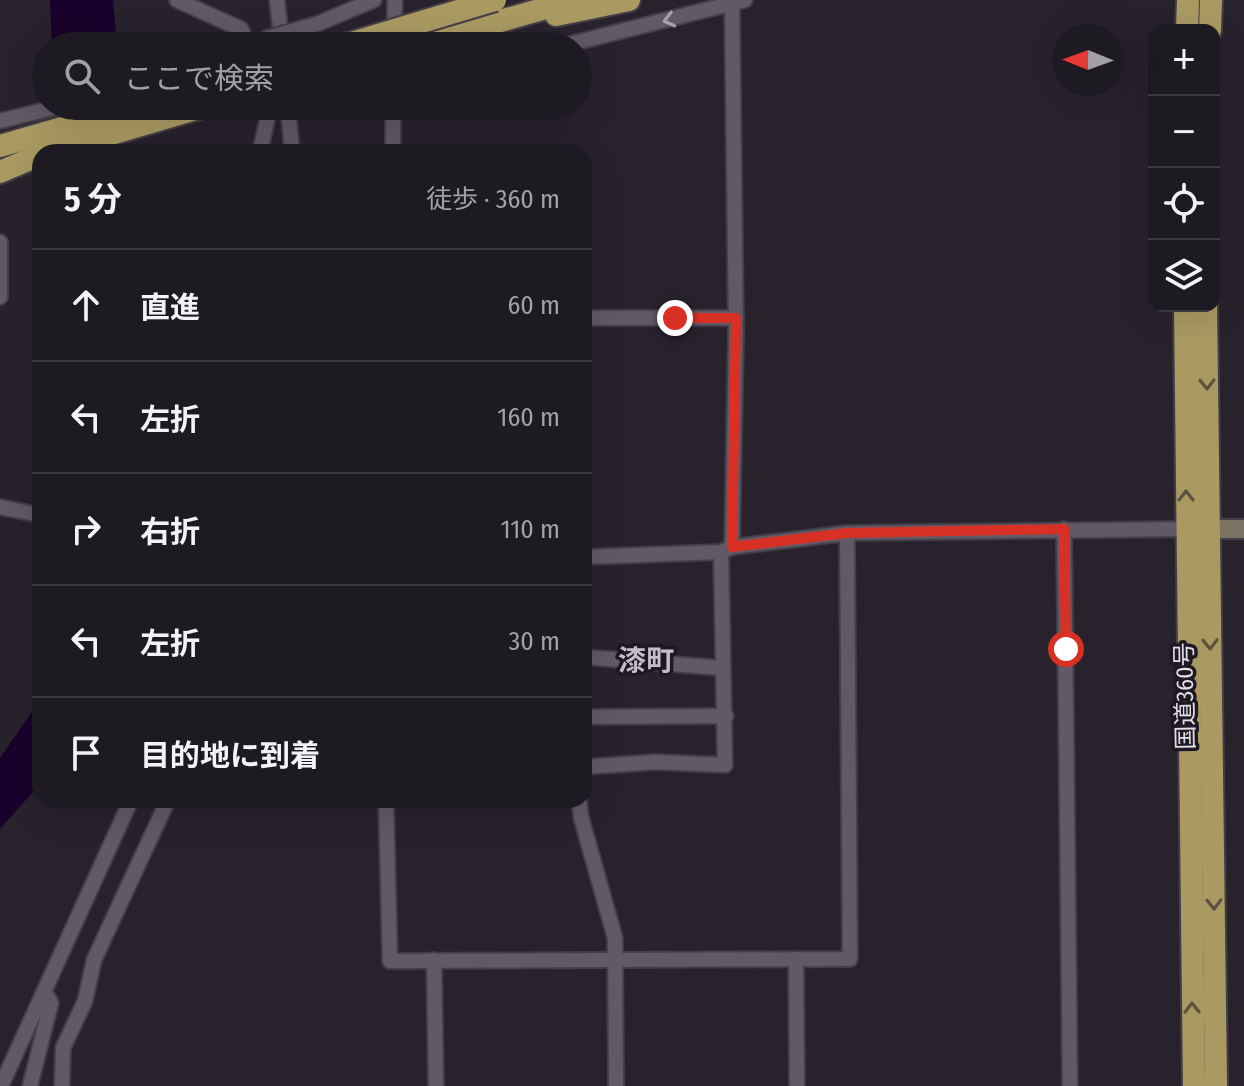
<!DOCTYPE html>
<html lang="ja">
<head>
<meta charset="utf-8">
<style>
	body { margin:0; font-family:"Fira Sans Condensed","Noto Sans JP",sans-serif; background:#2b272f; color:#f1f3f6 }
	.controls { position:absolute; right:24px; top:24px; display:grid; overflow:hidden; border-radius:16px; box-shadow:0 8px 32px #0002 }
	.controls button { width:72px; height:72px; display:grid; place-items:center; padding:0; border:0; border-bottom:2px solid #3c3840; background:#1e1a22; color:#f1f3f6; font:40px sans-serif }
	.compass { position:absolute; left:1052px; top:24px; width:72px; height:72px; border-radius:50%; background:#1e1a22; box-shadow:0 8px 32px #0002; rotate:271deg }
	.stop { position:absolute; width:24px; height:24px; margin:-18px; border:6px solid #d93025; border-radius:50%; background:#fff }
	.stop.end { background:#d93025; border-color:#fff; box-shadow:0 2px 8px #0008 }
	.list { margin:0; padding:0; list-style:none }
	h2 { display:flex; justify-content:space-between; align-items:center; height:104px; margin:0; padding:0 32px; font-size:34px }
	h2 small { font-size:26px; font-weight:400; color:#a1a1a5 }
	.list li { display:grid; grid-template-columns:52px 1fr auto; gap:24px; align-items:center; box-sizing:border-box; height:112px; padding:0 32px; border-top:2px solid #3c3840 }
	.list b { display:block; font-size:30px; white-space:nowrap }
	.list em { font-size:26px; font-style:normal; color:#a1a1a5 }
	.icon { flex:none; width:44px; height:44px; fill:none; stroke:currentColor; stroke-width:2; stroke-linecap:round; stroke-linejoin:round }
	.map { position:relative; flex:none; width:1244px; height:1086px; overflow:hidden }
	.search { position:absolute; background:#1e1a22; box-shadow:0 8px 32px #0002; left:32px; top:32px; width:560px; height:88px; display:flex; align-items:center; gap:20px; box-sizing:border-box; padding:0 28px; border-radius:44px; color:#a1a1a5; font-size:30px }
	.panel { position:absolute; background:#1e1a22; box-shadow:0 8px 32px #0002; left:32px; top:144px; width:560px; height:664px; border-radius:24px }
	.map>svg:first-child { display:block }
	.water { fill:#1a002c }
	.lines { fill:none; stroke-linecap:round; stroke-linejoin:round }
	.minor-casing { stroke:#433e47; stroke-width:18 }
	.secondary-casing { stroke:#433e47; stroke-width:22 }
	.trunk-casing { stroke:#433e47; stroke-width:26 }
	.minor { stroke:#605966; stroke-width:14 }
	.secondary { stroke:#7c7264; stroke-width:18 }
	.trunk { stroke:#aa9a62; stroke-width:22 }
	.minor-bridge-casing { stroke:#433e47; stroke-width:18; stroke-linecap:butt }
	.trunk-bridge-casing { stroke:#433e47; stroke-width:26; stroke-linecap:butt }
	.minor-bridge { stroke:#605966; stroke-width:14 }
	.trunk-bridge { stroke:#aa9a62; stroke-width:22 }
	.oneway { stroke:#a8a2ac }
	.oneway2 { stroke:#5d523f }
	.route { stroke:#d93025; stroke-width:10 }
	.labels { text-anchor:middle; stroke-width:7; stroke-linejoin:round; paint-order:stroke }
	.street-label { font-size:24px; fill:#e2dee5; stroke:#1e1823 }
	.quarter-label { font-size:28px; font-weight:bold; fill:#c4bdcc; stroke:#1e1823 }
</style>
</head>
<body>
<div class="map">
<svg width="1244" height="1086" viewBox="0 0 1244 1086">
	<rect width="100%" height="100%" fill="#28222d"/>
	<!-- water -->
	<g class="water">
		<path d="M 50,0 L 113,0 L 117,46 L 52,46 Z"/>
		<path d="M 40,700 L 40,784 L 0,829 L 0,758 Z"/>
	</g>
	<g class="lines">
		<!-- minor casing -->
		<g class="minor-casing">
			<g id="minor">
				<path d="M 177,0 L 241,29 L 249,46"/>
				<path d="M 277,0 L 282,46"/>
				<path d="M 732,0 L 736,333 L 732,547"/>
				<path d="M 317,24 L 374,0"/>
				<path d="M 394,46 L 395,0"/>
				<path d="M 562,46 L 745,0"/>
				<path d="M 288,106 L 292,152"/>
				<path d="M 0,121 L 61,106"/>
				<path d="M 260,152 L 268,116 L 266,106"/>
				<path d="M 393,152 L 393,106"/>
				<path d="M 0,242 L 0,297"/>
				<path d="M 584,318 L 736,318"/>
				<path d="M 0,507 L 40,515"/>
				<path d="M 1064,529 L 1070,1086"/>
				<path d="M 584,557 L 721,552 L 732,547 L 847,533 L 1186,529"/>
				<path d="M 584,657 L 722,668"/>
				<path d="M 584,717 L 726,716"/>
				<path d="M 584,767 L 655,762 L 725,765 L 721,552"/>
				<path d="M 386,800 L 390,961 L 850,959 L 847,533"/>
				<path d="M 579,800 L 581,817 L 615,938 L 616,1086"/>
				<path d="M 796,959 L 797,1086"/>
				<path d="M 434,960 L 436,1086"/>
				<path d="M 1,1086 L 131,800"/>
				<path d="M 30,1086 L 51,1003 L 44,991"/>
				<path d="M 62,1086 L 63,1048 L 85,1001 L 94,960 L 168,800"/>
			</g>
		</g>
		<!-- secondary casing -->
		<g class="secondary-casing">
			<path id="secondary" d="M 1197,529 L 1244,529"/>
		</g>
		<!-- trunk casing -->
		<g class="trunk-casing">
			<g id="trunk">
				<path d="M 556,15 L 629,0"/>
				<path d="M 1187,30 L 1188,0"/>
				<path d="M 1210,30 L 1211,0"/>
				<path d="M 413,46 L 574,0"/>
				<path d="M 0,146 L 138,106"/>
				<path d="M 50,152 L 206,106"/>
				<path d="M 0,172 L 40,155"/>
				<path d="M 1185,306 L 1194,1086"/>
				<path d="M 1206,306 L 1216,1086"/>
			</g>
		</g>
		<!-- minor -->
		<use href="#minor" class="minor"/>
		<!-- secondary -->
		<use href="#secondary" class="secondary"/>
		<!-- trunk -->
		<use href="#trunk" class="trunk"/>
		<!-- minor-bridge casing -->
		<g class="minor-bridge-casing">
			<path id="minor-bridge" d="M 253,46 L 267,38 L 317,24"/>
		</g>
		<!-- trunk-bridge casing -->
		<g class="trunk-bridge-casing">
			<path id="trunk-bridge" d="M 341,46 L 495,0"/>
		</g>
		<!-- minor-bridge -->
		<use href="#minor-bridge" class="minor-bridge"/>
		<!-- trunk-bridge -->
		<use href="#trunk-bridge" class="trunk-bridge"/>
	</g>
	<!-- one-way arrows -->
	<defs><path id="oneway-chevron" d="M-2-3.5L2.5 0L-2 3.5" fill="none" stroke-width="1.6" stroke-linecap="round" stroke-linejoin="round" transform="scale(2)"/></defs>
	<use class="oneway" href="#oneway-chevron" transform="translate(669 20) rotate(166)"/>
	<g class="oneway2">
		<use href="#oneway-chevron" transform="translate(1207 384) rotate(89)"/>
		<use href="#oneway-chevron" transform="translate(1186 496) rotate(-90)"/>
		<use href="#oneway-chevron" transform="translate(1210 644) rotate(89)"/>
		<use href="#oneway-chevron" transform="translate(1214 904) rotate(89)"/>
		<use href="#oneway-chevron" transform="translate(1192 1008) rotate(-91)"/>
	</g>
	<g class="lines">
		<!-- route -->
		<path class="route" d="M 675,318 L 736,318 L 732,547 L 847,533 L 1064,529 L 1066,649"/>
	</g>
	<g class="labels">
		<!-- street labels -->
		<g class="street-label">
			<text transform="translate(1185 696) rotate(-91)" y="8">国道360号</text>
		</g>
		<!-- quarter labels -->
		<g class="quarter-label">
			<text x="646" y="670">漆町</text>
		</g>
	</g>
</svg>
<div class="controls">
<button>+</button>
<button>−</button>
<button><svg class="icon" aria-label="locate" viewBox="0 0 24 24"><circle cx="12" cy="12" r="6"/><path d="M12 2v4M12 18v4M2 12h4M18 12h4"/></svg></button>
<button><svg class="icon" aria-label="layers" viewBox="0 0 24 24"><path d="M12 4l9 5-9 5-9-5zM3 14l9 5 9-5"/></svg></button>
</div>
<svg class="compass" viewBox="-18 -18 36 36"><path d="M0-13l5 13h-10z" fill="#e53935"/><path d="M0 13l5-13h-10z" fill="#a1a1a5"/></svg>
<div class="stop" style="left:1066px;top:649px"></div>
<div class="stop end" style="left:675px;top:318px"></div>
<div class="search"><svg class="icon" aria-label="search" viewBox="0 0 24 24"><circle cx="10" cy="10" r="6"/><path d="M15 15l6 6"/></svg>ここで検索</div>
<section class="panel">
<h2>5 分<small>徒歩 · 360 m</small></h2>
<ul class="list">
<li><svg class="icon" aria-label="ahead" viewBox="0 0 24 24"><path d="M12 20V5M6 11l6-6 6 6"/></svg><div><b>直進</b></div><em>60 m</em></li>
<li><svg class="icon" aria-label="left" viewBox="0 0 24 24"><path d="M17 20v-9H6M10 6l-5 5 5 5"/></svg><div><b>左折</b></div><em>160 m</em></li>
<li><svg class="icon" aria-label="right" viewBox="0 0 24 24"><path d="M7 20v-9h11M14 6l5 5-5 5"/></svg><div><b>右折</b></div><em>110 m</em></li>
<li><svg class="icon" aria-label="left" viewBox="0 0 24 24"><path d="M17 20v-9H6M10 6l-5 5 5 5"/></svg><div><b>左折</b></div><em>30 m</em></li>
<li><svg class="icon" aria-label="arrive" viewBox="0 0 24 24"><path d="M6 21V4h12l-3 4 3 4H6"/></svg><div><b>目的地に到着</b></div></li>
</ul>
</section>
</div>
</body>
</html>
